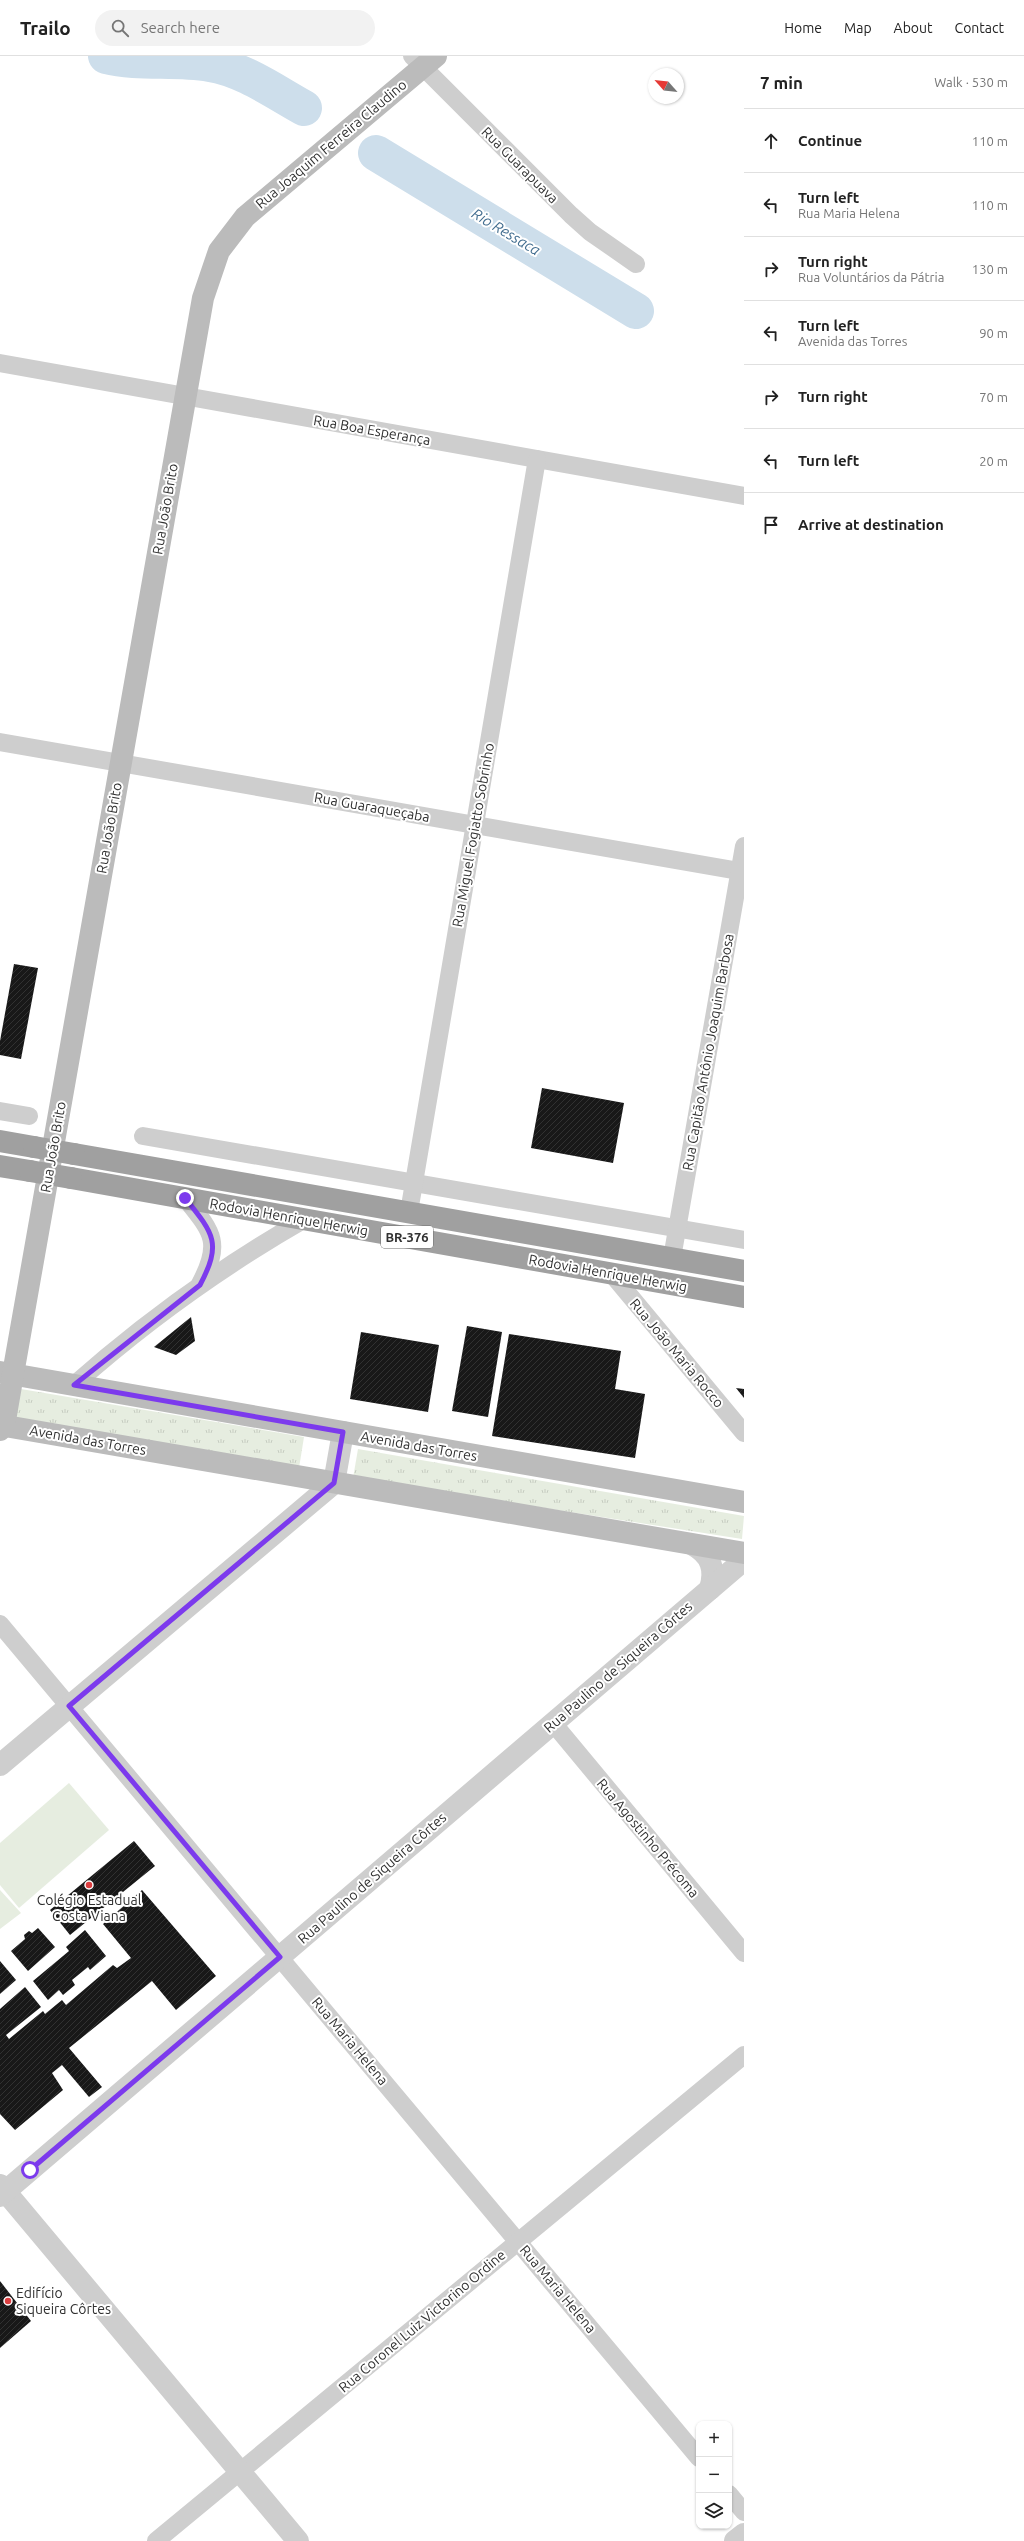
<!DOCTYPE html>
<html lang="en">
<head>
<meta charset="utf-8">
<style>
	body { margin:0; font-family:Ubuntu,sans-serif; background:#f2f2f2; color:#222 }
	.controls { position:absolute; right:12px; bottom:12px; display:grid; overflow:hidden; border-radius:8px; box-shadow:0 1px 3px #0004 }
	.controls button { width:36px; height:36px; display:grid; place-items:center; padding:0; border:0; border-bottom:1px solid #e0e0e0; background:#fff; color:#222; font:20px sans-serif }
	.compass { position:absolute; left:648px; top:12px; width:36px; height:36px; border-radius:50%; background:#fff; box-shadow:0 1px 3px #0004; rotate:297deg }
	.stop { position:absolute; width:12px; height:12px; margin:-9px; border:3px solid #7c3aed; border-radius:50%; background:#fff }
	.stop.end { background:#7c3aed; border-color:#fff; box-shadow:0 1px 4px #0008 }
	.list { margin:0; padding:0; list-style:none }
	h2 { display:flex; justify-content:space-between; align-items:center; height:52px; margin:0; padding:0 16px; font-size:17px }
	h2 small { font-size:13px; font-weight:400; color:#767676 }
	.list li { display:grid; grid-template-columns:26px 1fr auto; gap:12px; align-items:center; box-sizing:border-box; height:64px; padding:0 16px; border-top:1px solid #e0e0e0 }
	.list b { display:block; font-size:15px; white-space:nowrap }
	.list p { margin:0; font-size:13px; white-space:nowrap; color:#767676 }
	.list em { font-size:13px; font-style:normal; color:#767676 }
	.icon { flex:none; width:22px; height:22px; fill:none; stroke:currentColor; stroke-width:2; stroke-linecap:round; stroke-linejoin:round }
	.map { position:relative; flex:none; width:744px; height:2485px; overflow:hidden }
	header { display:flex; align-items:center; gap:24px; box-sizing:border-box; height:56px; padding:0 20px; background:#fff; border-bottom:1px solid #e0e0e0 }
	header strong { font-size:19px }
	nav { display:flex; gap:22px; margin-inline-start:auto; font-size:14px }
	.search { width:280px; height:36px; background:#f2f2f2; display:flex; align-items:center; gap:10px; box-sizing:border-box; padding:0 14px; border-radius:22px; color:#767676; font-size:15px }
	main { display:flex }
	aside { flex:1; background:#fff }
	.map>svg:first-child { display:block }
	.grass { fill:url(#grass-tufts) }
	.park { fill:#e6ede0 }
	.lines { fill:none; stroke-linecap:round; stroke-linejoin:round }
	.river { stroke:#cddeeb; stroke-width:36 }
	.building { fill:url(#building-hatch) }
	.minor { stroke:#cecece; stroke-width:18 }
	.tertiary { stroke:#cecece; stroke-width:22 }
	.secondary { stroke:#bbb; stroke-width:22 }
	.trunk { stroke:#a0a0a0; stroke-width:22 }
	.trunk-bridge { stroke:#a0a0a0; stroke-width:22 }
	.route { stroke:#7c3aed; stroke-width:5 }
	.poi-dot { fill:#dc3e40; stroke:#fff; stroke-width:1.5 }
	.labels { text-anchor:middle; stroke-width:4; stroke-linejoin:round; paint-order:stroke }
	.shield { fill:#fff; stroke:#6f6f6f; stroke-width:1 }
	.shield-label { font-size:13px; font-weight:bold; fill:#313131 }
	.street-label { font-size:14px; fill:#313131; stroke:#fff }
	.poi-label { font-size:14px; fill:#313131; stroke:#fff }
	.water-label { font-size:15px; font-style:italic; fill:#426d8f; stroke:#fff }
</style>
</head>
<body>
<header>
<strong>Trailo</strong>
<div class="search"><svg class="icon" aria-label="search" viewBox="0 0 24 24"><circle cx="10" cy="10" r="6"/><path d="M15 15l6 6"/></svg>Search here</div>
<nav><a>Home</a><a>Map</a><a>About</a><a>Contact</a></nav>
</header>
<main>
<div class="map">
<svg width="744" height="2485" viewBox="0 0 744 2485">
	<defs>
		<pattern id="grass-tufts" width="24" height="20" patternUnits="userSpaceOnUse"><rect width="24" height="20" fill="#e6ede0"/><path d="M3 7l-1-3M5 7V3M7 7l1-3M15 17l-1-3M17 17v-4M19 17l1-3" fill="none" stroke="#c6ccc1"/></pattern>
		<pattern id="building-hatch" width="6" height="6" patternUnits="userSpaceOnUse"><rect width="6" height="6" fill="#181818"/><path d="M-1 1l2-2M0 6l6-6M5 7l2-2" fill="none" stroke="#313131"/></pattern>
	</defs>
	<rect width="100%" height="100%" fill="#fff"/>
	<!-- grass -->
	<g class="grass">
		<path d="M 21,1333 L 304,1381 L 299,1412 L 12,1361 Z"/>
		<path d="M 358,1393 L 744,1460 L 742,1483 L 353,1422 Z"/>
	</g>
	<!-- park -->
	<g class="park">
		<path d="M 69,1727 L 109,1774 L 19,1852 L 0,1829 L 0,1787 Z"/>
		<path d="M 0,1834 L 21,1857 L 0,1873 Z"/>
	</g>
	<g class="lines">
		<!-- river -->
		<g class="river">
			<path d="M 106,0 C 139,8 175,2 210,8 C 243,13 275,36 304,52"/>
			<path d="M 376,97 L 636,255"/>
		</g>
	</g>
	<!-- building -->
	<g class="building">
		<path d="M 14,908 L 38,912 L 21,1003 L 0,999 L 0,985 Z"/>
		<path d="M 542,1032 L 624,1047 L 613,1107 L 531,1092 Z"/>
		<path d="M 191,1261 L 195,1285 L 176,1299 L 154,1291 Z"/>
		<path d="M 467,1270 L 502,1276 L 488,1361 L 452,1355 Z"/>
		<path d="M 361,1276 L 439,1289 L 428,1356 L 350,1343 Z"/>
		<path d="M 509,1278 L 621,1295 L 615,1333 L 645,1338 L 635,1402 L 492,1380 Z"/>
		<path d="M 736,1332 L 744,1333 L 744,1342 Z"/>
		<path d="M 134,1785 L 155,1810 L 70,1879 L 50,1854 Z"/>
		<path d="M 142,1834 L 216,1920 L 176,1954 L 152,1925 L 69,1992 L 102,2031 L 89,2041 L 62,2009 L 52,2017 L 63,2034 L 15,2074 L 0,2058 L 0,1953 L 25,1931 L 41,1951 L 6,1979 L 9,1983 L 43,1955 L 45,1958 L 62,1944 L 66,1949 L 113,1909 L 117,1912 L 131,1902 L 103,1868 Z"/>
		<path d="M 38,1872 L 55,1891 L 28,1915 L 11,1895 L 25,1883 L 24,1879 L 29,1875 L 32,1877 Z"/>
		<path d="M 85,1874 L 106,1900 L 90,1914 L 88,1911 L 72,1924 L 75,1929 L 63,1939 L 59,1934 L 48,1944 L 33,1925 L 69,1895 L 66,1891 Z"/>
		<path d="M 0,1905 L 16,1924 L 0,1938 Z"/>
		<path d="M 0,2225 L 31,2265 L 0,2292 Z"/>
	</g>
	<g class="lines">
		<!-- minor -->
		<g class="minor">
			<path d="M 412,0 L 571,159 L 590,176 L 636,208"/>
			<path d="M 0,307 L 744,440"/>
			<path d="M 0,686 L 744,816"/>
			<path d="M 0,1055 L 29,1060"/>
			<path d="M 143,1080 L 744,1184"/>
			<path d="M 185,1142 C 213,1177 222,1186 200,1228"/>
			<path d="M 409,1156 L 537,403"/>
			<path d="M 672,1202 L 744,790"/>
			<path d="M 611,1217 L 744,1377"/>
			<path d="M 74,1329 C 145,1266 223,1210 305,1163"/>
			<path d="M 0,1568 L 699,2402"/>
			<path d="M 553,1667 L 744,1897"/>
			<path d="M 729,2438 L 744,2456"/>
			<path d="M 156,2485 L 744,1999"/>
		</g>
		<!-- tertiary -->
		<g class="tertiary">
			<path d="M 693,1489 C 711,1499 716,1513 710,1533"/>
			<path d="M 0,1709 L 334,1427 L 343,1376"/>
			<path d="M 0,2129 L 298,2485"/>
			<path d="M 0,2140 L 744,1504"/>
			<path d="M 735,2485 L 744,2478"/>
		</g>
		<!-- secondary -->
		<g class="secondary">
			<path d="M 0,1316 L 744,1446"/>
			<path d="M 0,1369 L 744,1497"/>
			<path d="M 0,1374 L 4,1370 L 13,1318 L 203,242 L 219,195 L 245,161 L 436,0"/>
		</g>
		<!-- trunk -->
		<g class="trunk">
			<path d="M 0,1085 L 34,1091"/>
			<path d="M 74,1098 L 744,1215"/>
			<path d="M 0,1110 L 30,1115"/>
			<path d="M 71,1122 L 744,1241"/>
		</g>
		<!-- trunk-bridge -->
		<g class="trunk-bridge">
			<path d="M 34,1091 L 74,1098"/>
			<path d="M 30,1115 L 71,1122"/>
		</g>
	</g>
	<g class="lines">
		<!-- route -->
		<path class="route" d="M 30,2114 L 280,1901 L 69,1650 L 334,1427 L 343,1376 L 74,1329 L 200,1229 C 222,1187 214,1178 185,1142"/>
	</g>
	<!-- markers -->
	<g class="poi-dot">
		<circle cx="89" cy="1829" r="4"/>
		<circle cx="8" cy="2245" r="4"/>
	</g>
	<g class="labels">
		<!-- shield labels -->
		<rect class="shield" x="381" y="1170" width="52" height="22" rx="3"/>
		<g class="shield-label">
			<text x="407" y="1186">BR-376</text>
		</g>
		<!-- street labels -->
		<g class="street-label">
			<text transform="translate(331 88) rotate(-40)" y="5">Rua Joaquim Ferreira Claudino</text>
			<text transform="translate(520 109) rotate(45)" y="5">Rua Guarapuava</text>
			<text transform="translate(372 374) rotate(10)" y="5">Rua Boa Esperança</text>
			<text transform="translate(165 453) rotate(-80)" y="5">Rua João Brito</text>
			<text transform="translate(372 751) rotate(10)" y="5">Rua Guaraqueçaba</text>
			<text transform="translate(109 772) rotate(-80)" y="5">Rua João Brito</text>
			<text transform="translate(473 779) rotate(-80)" y="5">Rua Miguel Fogiatto Sobrinho</text>
			<text transform="translate(708 996) rotate(-80)" y="5">Rua Capitão Antônio Joaquim Barbosa</text>
			<text transform="translate(53 1091) rotate(-80)" y="5">Rua João Brito</text>
			<text transform="translate(289 1161) rotate(10)" y="5">Rodovia Henrique Herwig</text>
			<text transform="translate(608 1217) rotate(10)" y="5">Rodovia Henrique Herwig</text>
			<text transform="translate(677 1297) rotate(50)" y="5">Rua João Maria Rocco</text>
			<text transform="translate(88 1384) rotate(10)" y="5">Avenida das Torres</text>
			<text transform="translate(419 1390) rotate(10)" y="5">Avenida das Torres</text>
			<text transform="translate(618 1611) rotate(-41)" y="5">Rua Paulino de Siqueira Côrtes</text>
			<text transform="translate(648 1782) rotate(50)" y="5">Rua Agostinho Précoma</text>
			<text transform="translate(372 1822) rotate(-41)" y="5">Rua Paulino de Siqueira Côrtes</text>
			<text transform="translate(350 1985) rotate(50)" y="5">Rua Maria Helena</text>
			<text transform="translate(558 2233) rotate(50)" y="5">Rua Maria Helena</text>
			<text transform="translate(422 2265) rotate(-40)" y="5">Rua Coronel Luiz Victorino Ordine</text>
		</g>
		<!-- poi labels -->
		<g class="poi-label">
			<text x="89" y="1849">Colégio Estadual<tspan x="89" dy="16">Costa Viana</tspan></text>
			<text x="16" y="2242" text-anchor="start">Edifício<tspan x="16" dy="16">Siqueira Côrtes</tspan></text>
		</g>
		<!-- water labels -->
		<g class="water-label">
			<text transform="translate(506 176) rotate(31)" y="5">Rio Ressaca</text>
		</g>
	</g>
</svg>
<div class="controls">
<button>+</button>
<button>−</button>
<button><svg class="icon" aria-label="layers" viewBox="0 0 24 24"><path d="M12 4l9 5-9 5-9-5zM3 14l9 5 9-5"/></svg></button>
</div>
<svg class="compass" viewBox="-18 -18 36 36"><path d="M0-13l5 13h-10z" fill="#e53935"/><path d="M0 13l5-13h-10z" fill="#767676"/></svg>
<div class="stop" style="left:30px;top:2114px"></div>
<div class="stop end" style="left:185px;top:1142px"></div>
</div>
<aside>
<h2>7 min<small>Walk · 530 m</small></h2>
<ul class="list">
<li><svg class="icon" aria-label="ahead" viewBox="0 0 24 24"><path d="M12 20V5M6 11l6-6 6 6"/></svg><div><b>Continue</b></div><em>110 m</em></li>
<li><svg class="icon" aria-label="left" viewBox="0 0 24 24"><path d="M17 20v-9H6M10 6l-5 5 5 5"/></svg><div><b>Turn left</b><p>Rua Maria Helena</p></div><em>110 m</em></li>
<li><svg class="icon" aria-label="right" viewBox="0 0 24 24"><path d="M7 20v-9h11M14 6l5 5-5 5"/></svg><div><b>Turn right</b><p>Rua Voluntários da Pátria</p></div><em>130 m</em></li>
<li><svg class="icon" aria-label="left" viewBox="0 0 24 24"><path d="M17 20v-9H6M10 6l-5 5 5 5"/></svg><div><b>Turn left</b><p>Avenida das Torres</p></div><em>90 m</em></li>
<li><svg class="icon" aria-label="right" viewBox="0 0 24 24"><path d="M7 20v-9h11M14 6l5 5-5 5"/></svg><div><b>Turn right</b></div><em>70 m</em></li>
<li><svg class="icon" aria-label="left" viewBox="0 0 24 24"><path d="M17 20v-9H6M10 6l-5 5 5 5"/></svg><div><b>Turn left</b></div><em>20 m</em></li>
<li><svg class="icon" aria-label="arrive" viewBox="0 0 24 24"><path d="M6 21V4h12l-3 4 3 4H6"/></svg><div><b>Arrive at destination</b></div></li>
</ul>
</aside>
</main>
</body>
</html>
